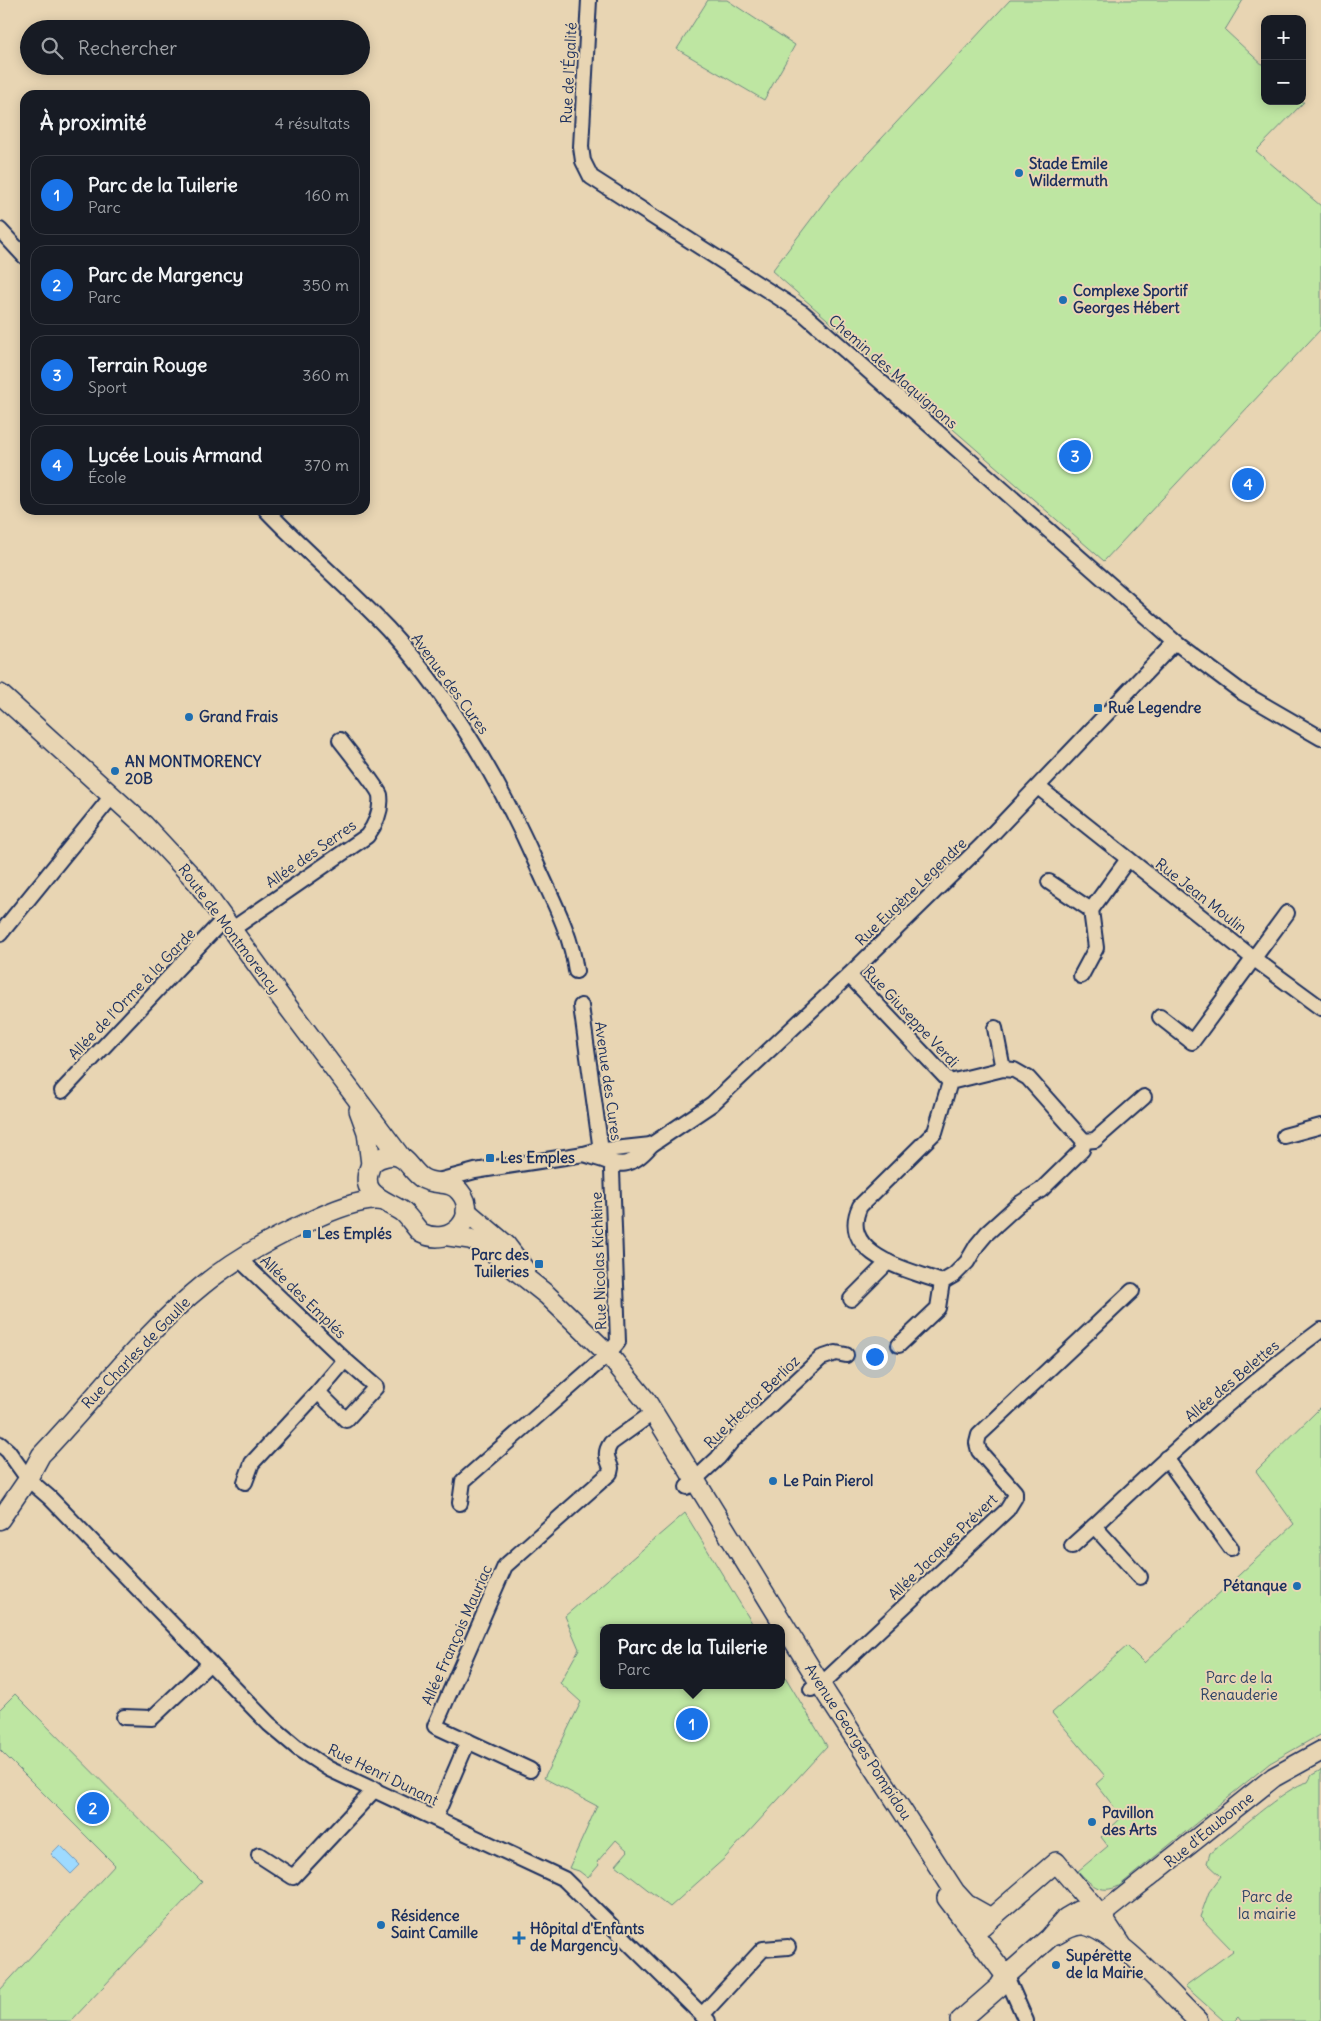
<!DOCTYPE html>
<html lang="fr">
<head>
<meta charset="utf-8">
<style>
	body { margin:0; font-family:Delius,sans-serif; background:#242831; color:#f1f3f6 }
	.controls { position:absolute; right:15px; top:15px; display:grid; overflow:hidden; border-radius:10px; box-shadow:0 2px 12px #0003 }
	.controls button { width:45px; height:45px; display:grid; place-items:center; padding:0; border:0; border-bottom:1px solid #363941; background:#171b24; color:#f1f3f6; font:25px sans-serif }
	.you { position:absolute; left:874px; top:1356px; width:18px; height:18px; margin:-12px; border:4px solid #fff; border-radius:50%; background:#1a73e8; box-shadow:0 0 0 8px #1a73e833 }
	.badge { display:grid; place-items:center; width:32px; height:32px; border-radius:50%; background:#1a73e8; color:#fff; font-size:16px; font-weight:700 }
	.pin { position:absolute; translate:-50% -50%; border:2px solid #fff; box-shadow:0 1px 5px #0006 }
	.popup { position:absolute; left:600px; top:1624px; width:185px; height:65px; box-sizing:border-box; display:grid; place-content:center; border-radius:10px; background:#171b24; filter:drop-shadow(0 1px 4px #0005); font-size:16px; white-space:nowrap; color:#9ea1a6 }
	.popup b { font-size:19px; color:#f1f3f6 }
	.popup::after { content:''; position:absolute; left:50%; top:100%; margin-left:-10px; border:10px solid transparent; border-top-color:#171b24 }
	.list { margin:0; padding:0; list-style:none }
	h2 { display:flex; justify-content:space-between; align-items:center; height:65px; margin:0; padding:0 20px; font-size:21px }
	h2 small { font-size:16px; font-weight:400; color:#9ea1a6 }
	.list li { display:grid; grid-template-columns:32px 1fr auto; gap:15px; align-items:center; box-sizing:border-box; height:80px; margin:0 10px 10px; padding:0 10px; border:1px solid #363941; border-radius:15px }
	.list b { display:block; font-size:19px; white-space:nowrap }
	.list p { margin:0; font-size:16px; white-space:nowrap; color:#9ea1a6 }
	.list em { font-size:16px; font-style:normal; color:#9ea1a6 }
	.icon { flex:none; width:28px; height:28px; fill:none; stroke:currentColor; stroke-width:2; stroke-linecap:round; stroke-linejoin:round }
	.map { position:relative; flex:none; width:1321px; height:2021px; overflow:hidden }
	.search { position:absolute; background:#171b24; box-shadow:0 2px 12px #0003; left:20px; top:20px; width:350px; height:55px; display:flex; align-items:center; gap:12px; box-sizing:border-box; padding:0 18px; border-radius:28px; color:#9ea1a6; font-size:19px }
	.panel { position:absolute; background:#171b24; box-shadow:0 2px 12px #0003; left:20px; top:90px; width:350px; height:425px; border-radius:15px }
	.map>svg:first-child { display:block }
	.green { fill:#bee6a2; stroke:#6c8a80 }
	.water { fill:#9edaff; stroke:#6a96bf }
	.lines { fill:none; stroke-linecap:round; stroke-linejoin:round }
	.minor-casing { stroke:#1b2f5e; stroke-width:18 }
	.tertiary-casing { stroke:#1b2f5e; stroke-width:21 }
	.secondary-casing { stroke:#1b2f5e; stroke-width:22 }
	.minor { stroke:#e8d5b3; stroke-width:14 }
	.tertiary { stroke:#e8d5b3; stroke-width:18 }
	.secondary { stroke:#e8d5b3; stroke-width:19 }
	.poi-dot { fill:#1f6fb2; stroke:#e8d5b3; stroke-width:2 }
	.labels { text-anchor:middle; stroke-width:4; stroke-linejoin:round; paint-order:stroke }
	.street-label { font-size:15px; fill:#1b2f5e; stroke:#e8d5b3 }
	.poi-label { font-size:15px; font-weight:bold; fill:#1b2f5e; stroke:#e8d5b3; text-anchor:start }
	.park-label { font-size:15px; fill:#2b4165; stroke:#e8d5b3 }
</style>
</head>
<body>
<div class="map">
<svg width="1321" height="2021" viewBox="0 0 1321 2021">
	<rect width="100%" height="100%" fill="#e8d5b3"/>
	<filter id="ink" filterUnits="userSpaceOnUse"><feTurbulence type="fractalNoise" baseFrequency=".02" numOctaves="2"/><feDisplacementMap in="SourceGraphic" scale="10" xChannelSelector="R" yChannelSelector="G"/><feConvolveMatrix kernelMatrix="1 2 1 2 8 2 1 2 1" color-interpolation-filters="sRGB"/></filter>
	<g filter="url(#ink)">
		<!-- green -->
		<g class="green">
			<path d="M 708,0 L 727,0 L 795,45 L 764,100 L 677,49 Z"/>
			<path d="M 1010,0 L 1243,0 L 1225,30 L 1265,67 L 1265,101 L 1304,102 L 1256,151 L 1321,206 L 1321,329 L 1104,561 L 772,271 L 831,193 Z"/>
			<path d="M 1321,1407 L 1321,1734 L 1270,1763 L 1119,1886 C 1100,1895 1090,1884 1078,1871 L 1108,1846 L 1101,1837 L 1122,1817 L 1096,1784 L 1105,1776 L 1052,1713 L 1127,1646 L 1144,1663 L 1294,1524 L 1256,1471 Z"/>
			<path d="M 685,1513 L 755,1628 L 603,1628 L 603,1685 L 781,1685 L 781,1670 L 827,1746 L 725,1858 L 670,1907 L 616,1865 L 628,1851 L 616,1840 L 597,1862 L 599,1865 L 588,1878 L 579,1871 L 569,1868 L 597,1806 L 544,1778 L 581,1702 L 560,1683 L 579,1649 L 565,1616 Z"/>
			<path d="M 15,1694 L 202,1882 L 71,2021 L 0,2021 L 0,1990 L 115,1865 L 0,1750 L 0,1709 Z"/>
			<path d="M 1321,1770 L 1321,2021 L 1241,2021 L 1238,2017 L 1234,2021 L 1224,2021 L 1185,1986 L 1233,1951 L 1200,1917 L 1209,1892 L 1221,1876 L 1207,1863 L 1210,1853 C 1231,1837 1286,1786 1308,1782 L 1312,1775 Z"/>
		</g>
		<!-- water -->
		<path class="water" d="M 60,1845 L 80,1865 L 71,1874 L 51,1854 Z"/>
		<g class="lines">
			<!-- minor casing -->
			<g class="minor-casing">
				<g id="minor">
					<path d="M 589,0 L 581,147 L 583,161 L 591,177 L 803,313 L 1175,642 L 1243,693 L 1321,738"/>
					<path d="M 0,230 L 25,257"/>
					<path d="M 266,510 C 305,551 349,588 388,629 C 451,698 499,780 537,865 C 552,899 571,933 576,971"/>
					<path d="M 1038,787 L 1253,958 L 1321,1008"/>
					<path d="M 1049,882 L 1091,910 L 1096,948 L 1081,976"/>
					<path d="M 1091,910 L 1128,859"/>
					<path d="M 231,930 L 367,836 C 376,824 382,810 380,795 C 378,788 347,749 340,740"/>
					<path d="M 0,934 L 112,796"/>
					<path d="M 849,975 L 950,1082"/>
					<path d="M 581,1006 L 602,1158"/>
					<path d="M 1160,1017 L 1192,1042 L 1287,913"/>
					<path d="M 995,1028 L 1003,1069"/>
					<path d="M 1003,1069 L 1014,1070 L 1028,1078 L 1084,1141 L 1082,1150 L 1041,1190 L 1019,1204 L 987,1233 L 977,1245 L 967,1262 L 954,1275 L 942,1282 C 909,1270 837,1255 860,1206 L 935,1132 L 950,1082 Z"/>
					<path d="M 62,1091 L 224,919"/>
					<path d="M 1284,1136 L 1321,1126"/>
					<path d="M 1084,1141 L 1095,1140 L 1144,1097"/>
					<path d="M 584,1154 C 615,1163 627,1174 651,1145 L 712,1104 L 849,975 L 981,846 L 1175,642"/>
					<path d="M 438,1181 L 475,1171 L 584,1154 L 595,1151 L 651,1145"/>
					<path d="M 239,1259 L 345,1360 L 318,1392 L 252,1463 L 245,1482"/>
					<path d="M 851,1299 L 888,1262"/>
					<path d="M 899,1345 L 938,1308 L 942,1282"/>
					<path d="M 318,1392 L 346,1420 L 376,1387 L 345,1360"/>
					<path d="M 0,1444 L 8,1451 L 28,1479 L 50,1498 L 269,1724 L 300,1750 L 329,1769 L 564,1879 L 708,2021"/>
					<path d="M 1166,1458 L 1231,1548"/>
					<path d="M 687,1487 L 718,1458 L 731,1442 L 821,1358 L 836,1353 L 846,1355"/>
					<path d="M 460,1503 L 463,1481 L 608,1354 L 618,1342 L 612,1170 L 615,1164"/>
					<path d="M 1072,1546 L 1094,1526"/>
					<path d="M 1140,1577 L 1094,1526 C 1167,1457 1241,1389 1321,1330"/>
					<path d="M 811,1689 L 829,1677 L 1007,1510 L 1015,1497 L 1015,1492 L 979,1451 L 977,1443 L 979,1435 L 1132,1291"/>
					<path d="M 124,1717 L 152,1718 L 210,1663"/>
					<path d="M 530,1770 L 435,1726 L 505,1566 L 610,1473 L 611,1468 C 607,1457 604,1453 611,1443 L 654,1412"/>
					<path d="M 435,1818 L 468,1741"/>
					<path d="M 259,1855 L 293,1877 L 375,1789"/>
					<path d="M 1006,1976 L 1026,2021"/>
					<path d="M 702,2015 L 763,1949 L 788,1947"/>
				</g>
			</g>
			<!-- tertiary casing -->
			<g class="tertiary-casing">
				<path id="tertiary" d="M 0,1520 L 28,1479 L 41,1455 C 95,1399 142,1334 203,1285 C 236,1258 271,1239 310,1221 C 329,1212 360,1198 382,1201"/>
			</g>
			<!-- secondary casing -->
			<g class="secondary-casing">
				<g id="secondary">
					<path d="M 0,694 L 144,825 L 197,882 L 282,999 L 400,1156"/>
					<path d="M 359,1110 L 367,1132 L 371,1164"/>
					<path d="M 393,1155 C 408,1157 410,1170 422,1178 C 434,1186 450,1179 460,1192 C 480,1216 452,1248 421,1233 C 414,1226 410,1218 403,1212 C 387,1200 358,1196 370,1167 C 373,1159 384,1156 393,1155 Z"/>
					<path d="M 466,1211 L 506,1245 L 525,1270"/>
					<path d="M 449,1236 L 470,1239 L 485,1246 L 547,1295 L 608,1354 L 647,1402 L 827,1695 L 955,1892 L 966,1904 L 991,1918"/>
					<path d="M 947,1898 L 1006,1976 L 1049,1938 L 1066,1918 L 1078,1911 L 1086,1911 L 1101,1915"/>
					<path d="M 1101,1915 L 1274,1777 L 1321,1751"/>
					<path d="M 982,1926 L 1056,1862 L 1101,1915 L 1120,1944"/>
					<path d="M 1056,1935 C 1064,1930 1075,1924 1084,1925 C 1115,1930 1174,1998 1198,2021"/>
					<path d="M 960,2021 L 999,1987 L 1006,1976"/>
				</g>
			</g>
			<!-- minor -->
			<use href="#minor" class="minor"/>
			<!-- tertiary -->
			<use href="#tertiary" class="tertiary"/>
			<!-- secondary -->
			<use href="#secondary" class="secondary"/>
		</g>
	</g>
	<!-- markers -->
	<g class="poi-dot">
		<circle cx="1019" cy="173" r="5"/>
		<circle cx="1063" cy="300" r="5"/>
		<rect x="1093" y="703" width="10" height="10" rx="2.5"/>
		<circle cx="189" cy="717" r="5"/>
		<circle cx="115" cy="771" r="5"/>
		<rect x="485" y="1153" width="10" height="10" rx="2.5"/>
		<rect x="302" y="1229" width="10" height="10" rx="2.5"/>
		<rect x="534" y="1259" width="10" height="10" rx="2.5"/>
		<circle cx="773" cy="1481" r="5"/>
		<circle cx="1297" cy="1586" r="5"/>
		<circle cx="1092" cy="1822" r="5"/>
		<circle cx="381" cy="1925" r="5"/>
		<path d="M516.5 1930.5h5v5h5v5h-5v5h-5v-5h-5v-5h5z"/>
		<circle cx="1056" cy="1965" r="5"/>
	</g>
	<g class="labels">
		<!-- street labels -->
		<g class="street-label">
			<text transform="translate(569 73) rotate(-87)" y="5">Rue de l'Égalité</text>
			<text transform="translate(893 372) rotate(41)" y="5">Chemin des Maquignons</text>
			<text transform="translate(450 684) rotate(54)" y="5">Avenue des Cures</text>
			<text transform="translate(311 854) rotate(-35)" y="5">Allée des Serres</text>
			<text transform="translate(911 892) rotate(-44)" y="5">Rue Eugène Legendre</text>
			<text transform="translate(1201 896) rotate(38)" y="5">Rue Jean Moulin</text>
			<text transform="translate(229 929) rotate(53)" y="5">Route de Montmorency</text>
			<text transform="translate(132 994) rotate(-46)" y="5">Allée de l'Orme à la Garde</text>
			<text transform="translate(911 1017) rotate(47)" y="5">Rue Giuseppe Verdi</text>
			<text transform="translate(608 1081) rotate(82)" y="5">Avenue des Cures</text>
			<text transform="translate(599 1261) rotate(-92)" y="5">Rue Nicolas Kichkine</text>
			<text transform="translate(303 1297) rotate(44)" y="5">Allée des Emplés</text>
			<text transform="translate(136 1353) rotate(-46)" y="5">Rue Charles de Gaulle</text>
			<text transform="translate(1232 1381) rotate(-40)" y="5">Allée des Belettes</text>
			<text transform="translate(752 1402) rotate(-44)" y="5">Rue Hector Berlioz</text>
			<text transform="translate(943 1547) rotate(-44)" y="5">Allée Jacques Prévert</text>
			<text transform="translate(457 1635) rotate(-66)" y="5">Allée François Mauriac</text>
			<text transform="translate(858 1742) rotate(57)" y="5">Avenue Georges Pompidou</text>
			<text transform="translate(383 1775) rotate(26)" y="5">Rue Henri Dunant</text>
			<text transform="translate(1209 1830) rotate(-39)" y="5">Rue d'Eaubonne</text>
		</g>
		<!-- poi labels -->
		<g class="poi-label">
			<text x="1029" y="169">Stade Emile<tspan x="1029" dy="17">Wildermuth</tspan></text>
			<text x="1073" y="296">Complexe Sportif<tspan x="1073" dy="17">Georges Hébert</tspan></text>
			<text x="1108" y="713">Rue Legendre</text>
			<text x="199" y="722">Grand Frais</text>
			<text x="125" y="767">AN MONTMORENCY<tspan x="125" dy="17">20B</tspan></text>
			<text x="500" y="1163">Les Emples</text>
			<text x="317" y="1239">Les Emplés</text>
			<text x="529" y="1260" text-anchor="end">Parc des<tspan x="529" dy="17">Tuileries</tspan></text>
			<text x="783" y="1486">Le Pain Pierol</text>
			<text x="1287" y="1591" text-anchor="end">Pétanque</text>
			<text x="1102" y="1818">Pavillon<tspan x="1102" dy="17">des Arts</tspan></text>
			<text x="391" y="1921">Résidence<tspan x="391" dy="17">Saint Camille</tspan></text>
			<text x="530" y="1934">Hôpital d'Enfants<tspan x="530" dy="17">de Margency</tspan></text>
			<text x="1066" y="1961">Supérette<tspan x="1066" dy="17">de la Mairie</tspan></text>
		</g>
		<!-- park labels -->
		<g class="park-label">
			<text x="1239" y="1683">Parc de la<tspan x="1239" dy="17">Renauderie</tspan></text>
			<text x="1267" y="1902">Parc de<tspan x="1267" dy="17">la mairie</tspan></text>
		</g>
	</g>
</svg>
<div class="controls">
<button>+</button>
<button>−</button>
</div>
<div class="you"></div>
<div class="pin badge" style="left:692px;top:1724px">1</div>
<div class="popup"><b>Parc de la Tuilerie</b>Parc</div>
<div class="pin badge" style="left:93px;top:1808px">2</div>
<div class="pin badge" style="left:1075px;top:456px">3</div>
<div class="pin badge" style="left:1248px;top:484px">4</div>
<div class="search"><svg class="icon" aria-label="search" viewBox="0 0 24 24"><circle cx="10" cy="10" r="6"/><path d="M15 15l6 6"/></svg>Rechercher</div>
<section class="panel">
<h2>À proximité<small>4 résultats</small></h2>
<ul class="list">
<li><span class="badge">1</span><div><b>Parc de la Tuilerie</b><p>Parc</p></div><em>160 m</em></li>
<li><span class="badge">2</span><div><b>Parc de Margency</b><p>Parc</p></div><em>350 m</em></li>
<li><span class="badge">3</span><div><b>Terrain Rouge</b><p>Sport</p></div><em>360 m</em></li>
<li><span class="badge">4</span><div><b>Lycée Louis Armand</b><p>École</p></div><em>370 m</em></li>
</ul>
</section>
</div>
</body>
</html>
